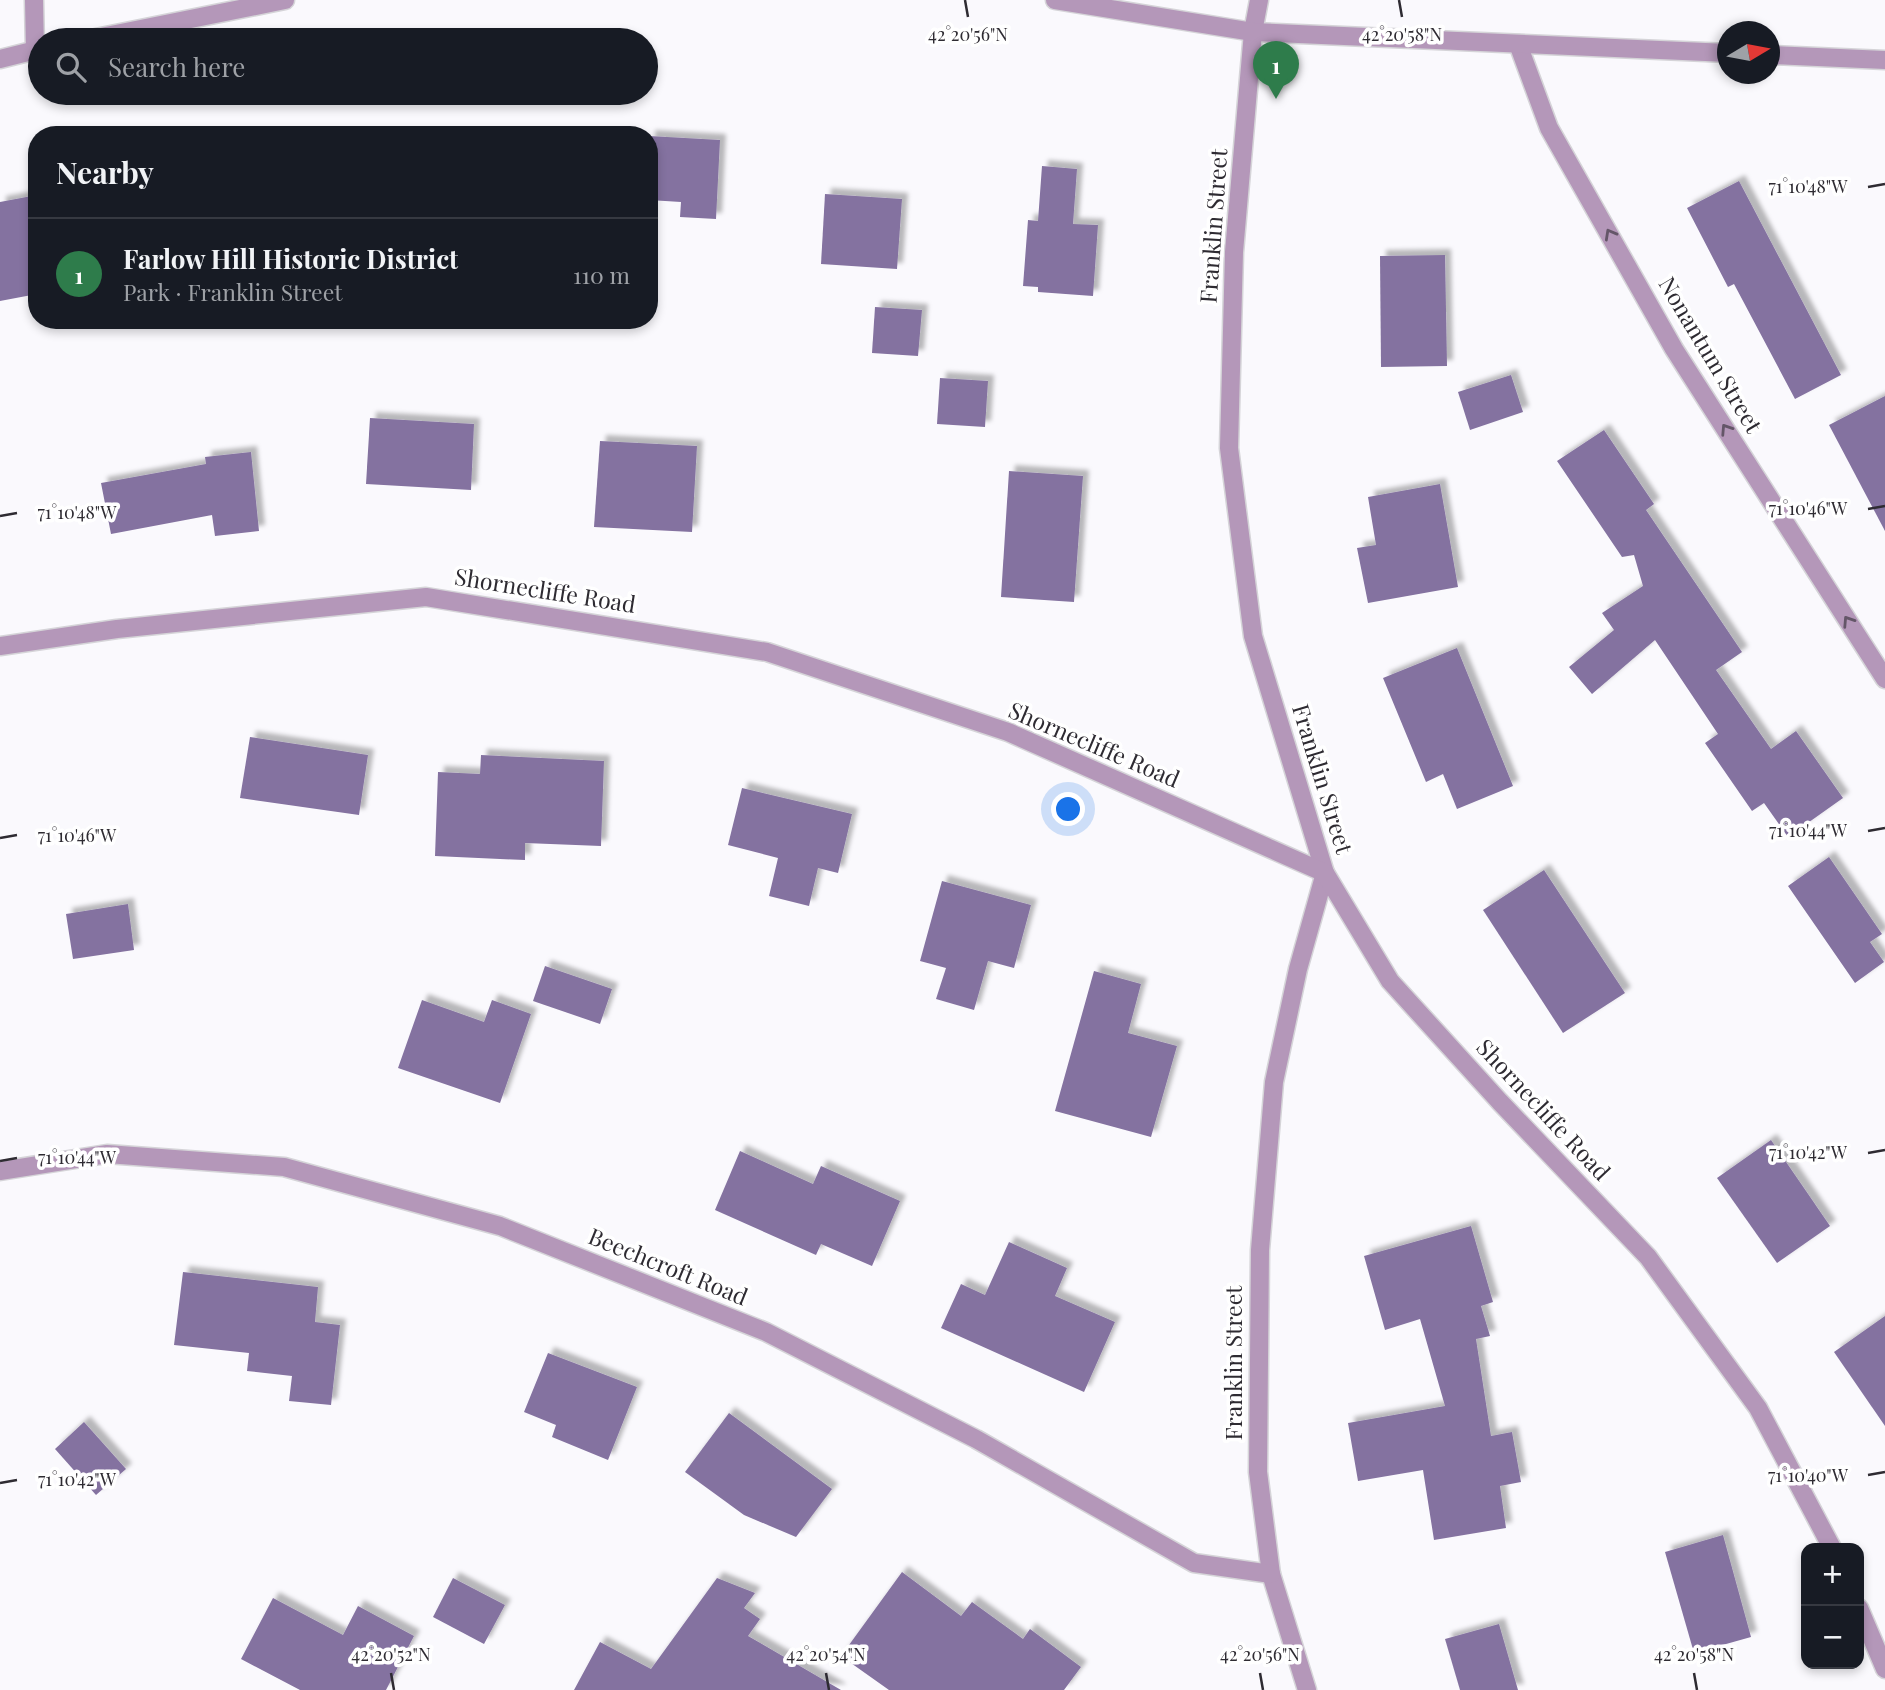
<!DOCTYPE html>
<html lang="en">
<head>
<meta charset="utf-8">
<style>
	body { margin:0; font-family:"Playfair Display",serif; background:#242831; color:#f1f3f6 }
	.controls { position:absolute; right:21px; bottom:21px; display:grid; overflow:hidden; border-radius:14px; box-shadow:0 4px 10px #0003 }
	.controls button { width:63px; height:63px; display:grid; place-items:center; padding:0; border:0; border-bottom:2px solid #363941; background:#171b24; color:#f1f3f6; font:35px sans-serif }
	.compass { position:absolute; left:1717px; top:21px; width:63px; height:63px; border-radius:50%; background:#171b24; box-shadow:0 4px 10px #0003; rotate:80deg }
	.you { position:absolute; left:1069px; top:810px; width:24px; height:24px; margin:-18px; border:5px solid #fff; border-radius:50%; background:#1a73e8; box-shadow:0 0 0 10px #1a73e833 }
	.badge { display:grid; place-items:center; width:46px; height:46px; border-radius:50%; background:#2e7c4b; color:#fff; font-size:23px; font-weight:700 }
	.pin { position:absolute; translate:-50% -58px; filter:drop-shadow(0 2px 4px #0008) }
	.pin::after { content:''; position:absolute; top:37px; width:24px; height:21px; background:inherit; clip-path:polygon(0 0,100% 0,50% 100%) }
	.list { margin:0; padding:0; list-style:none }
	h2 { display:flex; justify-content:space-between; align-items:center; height:91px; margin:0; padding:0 28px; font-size:30px }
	h2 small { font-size:23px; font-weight:400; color:#9ea1a6 }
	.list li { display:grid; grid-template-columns:46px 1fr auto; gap:21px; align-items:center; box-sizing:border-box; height:112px; padding:0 28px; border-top:2px solid #363941 }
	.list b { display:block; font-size:26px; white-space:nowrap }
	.list p { margin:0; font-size:23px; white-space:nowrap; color:#9ea1a6 }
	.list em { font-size:23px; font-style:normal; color:#9ea1a6 }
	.icon { flex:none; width:38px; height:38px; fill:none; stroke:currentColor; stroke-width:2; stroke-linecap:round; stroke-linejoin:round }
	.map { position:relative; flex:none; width:1885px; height:1690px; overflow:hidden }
	.search { position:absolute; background:#171b24; box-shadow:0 4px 10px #0003; left:28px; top:28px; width:630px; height:77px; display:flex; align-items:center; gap:18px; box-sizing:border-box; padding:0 24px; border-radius:38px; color:#9ea1a6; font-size:26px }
	.panel { position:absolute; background:#171b24; box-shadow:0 4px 10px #0003; left:28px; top:126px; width:630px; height:203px; border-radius:28px }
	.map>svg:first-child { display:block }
	.building { fill:#8472a0; filter:url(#shadow) }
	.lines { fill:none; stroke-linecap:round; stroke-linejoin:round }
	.minor-casing { stroke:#d5d4d8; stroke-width:21 }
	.tertiary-casing { stroke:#d5d4d8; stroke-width:21 }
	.minor { stroke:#b497b9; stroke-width:18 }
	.tertiary { stroke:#b497b9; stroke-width:18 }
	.oneway { stroke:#645668 }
	.ticks { fill:none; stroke:#2e2b32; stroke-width:2.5 }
	.labels { text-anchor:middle; stroke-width:7; stroke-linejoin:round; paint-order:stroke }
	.street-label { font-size:23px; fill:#2e2b32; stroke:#fff }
	.ticks-label { font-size:18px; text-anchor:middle; fill:#2e2b32; stroke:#fff; stroke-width:7; stroke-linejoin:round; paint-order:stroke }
</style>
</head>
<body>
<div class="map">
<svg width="1885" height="1690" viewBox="0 0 1885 1690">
	<defs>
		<filter id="shadow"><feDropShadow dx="6" dy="-6" stdDeviation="2" flood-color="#0004"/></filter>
	</defs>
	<rect width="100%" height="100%" fill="#faf9fd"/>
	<!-- building -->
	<g class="building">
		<path d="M 649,136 L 720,140 L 716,219 L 680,217 L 681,202 L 649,200 Z"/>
		<path d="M 1042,166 L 1077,169 L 1073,224 L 1098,225 L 1093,296 L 1038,292 L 1038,287 L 1023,286 L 1028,220 L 1038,221 Z"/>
		<path d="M 1739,181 L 1841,375 L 1795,399 L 1734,284 L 1728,287 L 1687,208 Z"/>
		<path d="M 825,194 L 902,199 L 897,269 L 821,264 Z"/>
		<path d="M 37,195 L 37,294 L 0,301 L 0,202 Z"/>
		<path d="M 1445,255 L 1447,366 L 1381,367 L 1380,256 Z"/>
		<path d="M 875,307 L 922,310 L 918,356 L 872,353 Z"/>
		<path d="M 1511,375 L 1523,412 L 1470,430 L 1458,392 Z"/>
		<path d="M 940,378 L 988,381 L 985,427 L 937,424 Z"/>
		<path d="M 1885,396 L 1885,531 L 1829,425 Z"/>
		<path d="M 370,418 L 474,424 L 471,490 L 366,484 Z"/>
		<path d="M 1604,430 L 1654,504 L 1646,510 L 1742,652 L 1716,670 L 1771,749 L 1796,731 L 1843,798 L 1788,837 L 1764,803 L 1752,811 L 1705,743 L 1718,734 L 1655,640 L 1592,694 L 1569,667 L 1614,630 L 1602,613 L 1643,586 L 1634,555 L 1622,557 L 1557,461 Z"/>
		<path d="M 600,441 L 697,446 L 692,532 L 594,527 Z"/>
		<path d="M 251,452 L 259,531 L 215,536 L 212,515 L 111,534 L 101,483 L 206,464 L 205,457 Z"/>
		<path d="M 1009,471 L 1083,476 L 1074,602 L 1001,597 Z"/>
		<path d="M 1440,484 L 1458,587 L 1368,603 L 1357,548 L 1376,545 L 1368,497 Z"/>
		<path d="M 1457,648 L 1513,786 L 1457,809 L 1443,774 L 1426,782 L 1383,678 Z"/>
		<path d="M 250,737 L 368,755 L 359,815 L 240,798 Z"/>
		<path d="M 481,755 L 604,761 L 601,846 L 525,843 L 525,860 L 435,856 L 438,772 L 480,774 Z"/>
		<path d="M 742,788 L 852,814 L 838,873 L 818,868 L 809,906 L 769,896 L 778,858 L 728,845 Z"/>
		<path d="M 1829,857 L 1882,934 L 1870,942 L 1884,962 L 1855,983 L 1788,886 Z"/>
		<path d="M 1544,870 L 1625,993 L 1563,1033 L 1483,910 Z"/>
		<path d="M 942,881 L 1031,905 L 1014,968 L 988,961 L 974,1010 L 936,999 L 946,968 L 920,961 Z"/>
		<path d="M 128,904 L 134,950 L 73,959 L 66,914 Z"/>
		<path d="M 545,966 L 612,989 L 600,1024 L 533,1001 Z"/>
		<path d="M 1094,971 L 1141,984 L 1128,1033 L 1177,1046 L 1151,1137 L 1055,1111 Z"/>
		<path d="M 422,1000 L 484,1022 L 492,1000 L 531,1014 L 500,1103 L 398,1068 Z"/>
		<path d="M 1771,1140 L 1830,1226 L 1777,1263 L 1717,1178 Z"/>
		<path d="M 740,1151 L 813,1184 L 821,1166 L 900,1201 L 872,1266 L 821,1244 L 816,1255 L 715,1210 Z"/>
		<path d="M 1471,1226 L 1493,1302 L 1481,1306 L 1490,1336 L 1476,1339 L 1491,1436 L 1512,1432 L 1521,1482 L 1500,1486 L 1506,1528 L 1434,1540 L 1423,1470 L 1358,1481 L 1348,1423 L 1445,1406 L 1420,1319 L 1385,1330 L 1364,1256 Z"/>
		<path d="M 1009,1242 L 1067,1268 L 1055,1296 L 1115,1322 L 1084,1392 L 941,1328 L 961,1284 L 985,1295 Z"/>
		<path d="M 183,1272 L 318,1287 L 315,1322 L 340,1325 L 331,1405 L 289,1401 L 292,1376 L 247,1371 L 249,1353 L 174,1345 Z"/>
		<path d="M 1885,1316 L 1885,1426 L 1834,1352 Z"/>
		<path d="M 548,1353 L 637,1387 L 608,1460 L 552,1437 L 556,1425 L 524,1412 Z"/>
		<path d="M 729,1413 L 832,1489 L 796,1537 L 744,1515 L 685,1472 Z"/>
		<path d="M 84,1422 L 126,1469 L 96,1495 L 55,1449 Z"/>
		<path d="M 1723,1535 L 1751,1637 L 1694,1653 L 1665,1552 Z"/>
		<path d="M 902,1572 L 961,1616 L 972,1602 L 1023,1639 L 1030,1629 L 1081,1667 L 1064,1690 L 889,1690 L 841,1656 Z"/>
		<path d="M 453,1578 L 505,1605 L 484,1644 L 433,1617 Z"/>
		<path d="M 717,1578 L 755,1593 L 744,1608 L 760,1619 L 748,1636 L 841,1690 L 574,1690 L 600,1642 L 651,1669 Z"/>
		<path d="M 273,1598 L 343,1635 L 358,1606 L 414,1636 L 386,1690 L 300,1690 L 241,1659 Z"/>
		<path d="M 1499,1624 L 1518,1690 L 1460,1690 L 1445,1639 Z"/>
	</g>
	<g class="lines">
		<!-- minor casing -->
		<g class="minor-casing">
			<g id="minor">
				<path d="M 34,0 L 35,50"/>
				<path d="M 1259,0 L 1253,32 L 1234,252 L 1229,448 L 1253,636 L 1325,873 L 1298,969 L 1274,1082 L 1260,1250 L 1258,1472 L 1271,1574 L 1307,1690"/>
				<path d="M 1518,44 L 1549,128 L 1674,349 L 1885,679"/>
				<path d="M 0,646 L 117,629 L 426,597 L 767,652 L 1008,732 L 1325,873 L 1390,981 L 1500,1102 L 1648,1257 L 1758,1408 L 1832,1548"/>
				<path d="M 0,1171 L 107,1154 L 284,1167 L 500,1226 L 766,1332 L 976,1439 L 1194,1563 L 1271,1574"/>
				<path d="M 1859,1608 L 1885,1669"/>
			</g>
		</g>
		<!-- tertiary casing -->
		<g class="tertiary-casing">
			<g id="tertiary">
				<path d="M 1055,0 L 1253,32 L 1728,53"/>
				<path d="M 86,40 L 285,0"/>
				<path d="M 1770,55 L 1885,60"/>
				<path d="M 0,59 L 40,49"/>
			</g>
		</g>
		<!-- minor -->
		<use href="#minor" class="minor"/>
		<!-- tertiary -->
		<use href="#tertiary" class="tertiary"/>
	</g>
	<!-- one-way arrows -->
	<defs><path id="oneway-chevron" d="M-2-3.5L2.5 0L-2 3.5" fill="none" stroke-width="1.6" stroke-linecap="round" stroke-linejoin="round" transform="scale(1.75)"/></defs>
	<g class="oneway">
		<use href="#oneway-chevron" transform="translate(1610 234) rotate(-119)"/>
		<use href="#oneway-chevron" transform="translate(1726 429) rotate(-123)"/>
		<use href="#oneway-chevron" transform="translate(1848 621) rotate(-123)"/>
	</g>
	<!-- ticks -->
	<path class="ticks" d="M 965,0 L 968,17M 1399,0 L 1402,17M 1868,187 L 1885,184M 1868,509 L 1885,506M 0,516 L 17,513M 1868,831 L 1885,828M 0,838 L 17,835M 1868,1153 L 1885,1150M 0,1161 L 17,1158M 1868,1475 L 1885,1472M 0,1483 L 17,1480M 391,1673 L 394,1690M 826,1673 L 829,1690M 1260,1673 L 1263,1690M 1694,1673 L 1697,1690"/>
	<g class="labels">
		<!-- street labels -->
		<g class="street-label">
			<text transform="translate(1214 226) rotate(-86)" y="8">Franklin Street</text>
			<text transform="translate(1710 355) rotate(59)" y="8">Nonantum Street</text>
			<text transform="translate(545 591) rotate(9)" y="8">Shornecliffe Road</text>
			<text transform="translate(1094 745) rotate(23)" y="8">Shornecliffe Road</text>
			<text transform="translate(1322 779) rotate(73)" y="8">Franklin Street</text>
			<text transform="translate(1543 1110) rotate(47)" y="8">Shornecliffe Road</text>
			<text transform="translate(668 1267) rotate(22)" y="8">Beechcroft Road</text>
			<text transform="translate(1234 1363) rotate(-90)" y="8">Franklin Street</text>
		</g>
	</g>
	<g class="ticks-label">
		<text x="968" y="41">42°20'56"N</text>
		<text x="1402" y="41">42°20'58"N</text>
		<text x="1808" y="193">71°10'48"W</text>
		<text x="1808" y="515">71°10'46"W</text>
		<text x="77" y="519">71°10'48"W</text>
		<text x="1808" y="837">71°10'44"W</text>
		<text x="77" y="842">71°10'46"W</text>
		<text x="1808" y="1159">71°10'42"W</text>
		<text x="77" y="1164">71°10'44"W</text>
		<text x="1808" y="1482">71°10'40"W</text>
		<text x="77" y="1486">71°10'42"W</text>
		<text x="391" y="1661">42°20'52"N</text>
		<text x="826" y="1661">42°20'54"N</text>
		<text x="1260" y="1661">42°20'56"N</text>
		<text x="1694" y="1661">42°20'58"N</text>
	</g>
</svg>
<div class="controls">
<button>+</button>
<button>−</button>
</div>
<svg class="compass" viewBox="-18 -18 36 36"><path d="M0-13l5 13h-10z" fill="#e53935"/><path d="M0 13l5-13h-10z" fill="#9ea1a6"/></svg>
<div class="you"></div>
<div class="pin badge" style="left:1276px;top:99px">1</div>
<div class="search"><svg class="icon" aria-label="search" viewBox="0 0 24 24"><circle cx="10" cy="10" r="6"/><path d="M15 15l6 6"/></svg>Search here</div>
<section class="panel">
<h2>Nearby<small></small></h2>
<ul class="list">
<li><span class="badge">1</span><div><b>Farlow Hill Historic District</b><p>Park · Franklin Street</p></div><em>110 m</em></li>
</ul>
</section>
</div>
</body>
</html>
